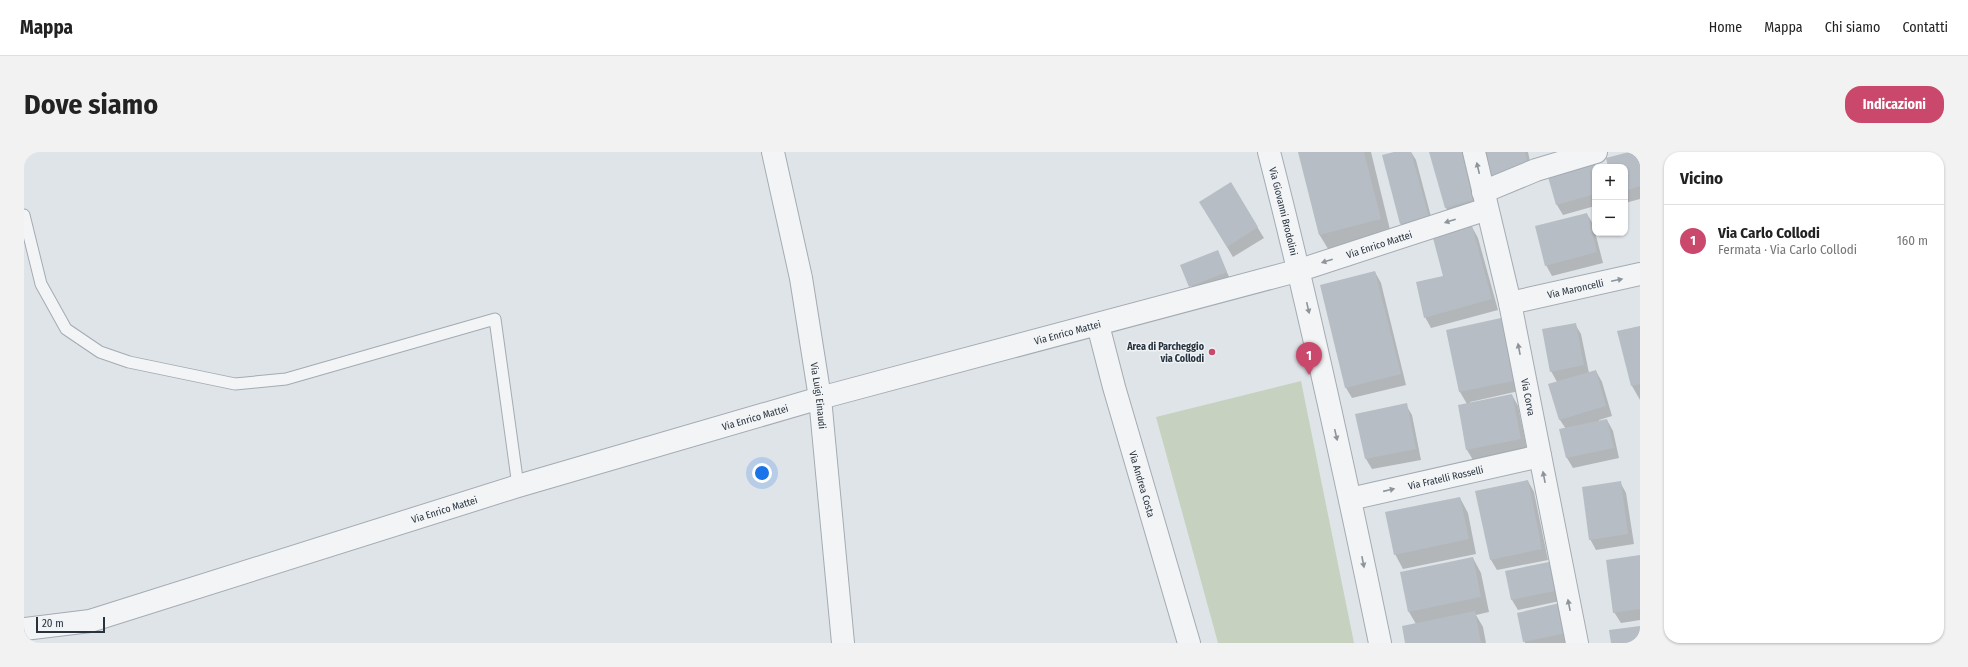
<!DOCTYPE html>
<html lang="it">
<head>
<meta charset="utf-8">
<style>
	body { margin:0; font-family:"Fira Sans Condensed",sans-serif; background:#f2f2f2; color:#222 }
	.controls { position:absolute; right:12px; top:12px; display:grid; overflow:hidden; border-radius:8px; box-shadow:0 1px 3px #0004 }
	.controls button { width:36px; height:36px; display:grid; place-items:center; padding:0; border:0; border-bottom:1px solid #e0e0e0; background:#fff; color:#222; font:20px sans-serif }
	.scale { position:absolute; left:12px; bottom:10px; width:69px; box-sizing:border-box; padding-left:4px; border:2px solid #28333e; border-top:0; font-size:11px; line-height:14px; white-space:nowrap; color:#28333e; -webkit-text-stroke:3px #eef2f5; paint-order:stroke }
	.you { position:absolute; left:738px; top:321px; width:14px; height:14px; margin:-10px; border:3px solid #fff; border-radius:50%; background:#1a73e8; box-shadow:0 0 0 6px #1a73e833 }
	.badge { display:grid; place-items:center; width:26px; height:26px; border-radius:50%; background:#c9486b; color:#fff; font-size:13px; font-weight:700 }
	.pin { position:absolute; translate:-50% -33px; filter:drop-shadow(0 1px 2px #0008) }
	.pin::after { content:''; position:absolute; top:21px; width:14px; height:12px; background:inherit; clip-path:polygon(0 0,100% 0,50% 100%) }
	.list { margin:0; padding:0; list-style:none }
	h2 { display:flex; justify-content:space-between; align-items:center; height:52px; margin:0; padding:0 16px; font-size:17px }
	h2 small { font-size:13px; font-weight:400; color:#767676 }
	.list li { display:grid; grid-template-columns:26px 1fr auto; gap:12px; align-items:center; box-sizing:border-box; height:72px; padding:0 16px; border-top:1px solid #e0e0e0 }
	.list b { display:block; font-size:15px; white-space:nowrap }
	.list p { margin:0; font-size:13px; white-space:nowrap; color:#767676 }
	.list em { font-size:13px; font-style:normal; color:#767676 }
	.map { position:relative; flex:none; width:1616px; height:491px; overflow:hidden; border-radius:16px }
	header { display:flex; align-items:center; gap:24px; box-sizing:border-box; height:56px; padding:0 20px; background:#fff; border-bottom:1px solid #e0e0e0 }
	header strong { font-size:19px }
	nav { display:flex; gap:22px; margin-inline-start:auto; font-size:14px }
	.intro { display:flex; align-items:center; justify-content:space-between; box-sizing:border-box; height:96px; padding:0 24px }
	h1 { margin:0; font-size:28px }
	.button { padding:10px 18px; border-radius:16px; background:#c9486b; color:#fff; font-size:14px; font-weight:700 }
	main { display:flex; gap:24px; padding:0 24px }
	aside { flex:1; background:#fff; border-radius:16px; box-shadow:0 1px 3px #0004 }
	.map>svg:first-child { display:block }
	.green { fill:#c7d1c0 }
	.shadow { fill:#0003 }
	.building { fill:#b6bdc4 }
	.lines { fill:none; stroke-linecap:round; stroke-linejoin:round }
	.service-casing { stroke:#a4abb2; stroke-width:13 }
	.minor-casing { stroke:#a4abb2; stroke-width:24 }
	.tertiary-casing { stroke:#a4abb2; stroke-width:24 }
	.service { stroke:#f2f4f6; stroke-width:11 }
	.minor { stroke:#f2f4f6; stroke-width:22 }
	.tertiary { stroke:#f2f4f6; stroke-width:22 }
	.oneway { fill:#8d949a }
	.poi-dot { fill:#c9486b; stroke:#eef2f5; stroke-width:1.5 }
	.labels { text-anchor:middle; stroke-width:3; stroke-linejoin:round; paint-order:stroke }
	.street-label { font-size:10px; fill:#28333e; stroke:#eef2f5 }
	.poi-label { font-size:10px; font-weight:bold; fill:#28333e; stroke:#eef2f5; text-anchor:end }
</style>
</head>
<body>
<header>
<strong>Mappa</strong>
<nav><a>Home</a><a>Mappa</a><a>Chi siamo</a><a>Contatti</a></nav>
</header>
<div class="intro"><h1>Dove siamo</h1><a class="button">Indicazioni</a></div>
<main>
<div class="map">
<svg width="1616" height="491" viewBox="0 0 1616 491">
	<rect width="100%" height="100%" fill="#dfe4e8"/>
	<!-- green -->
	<path class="green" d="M 1277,229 L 1330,491 L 1194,491 L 1132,265 Z"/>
	<!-- shadow -->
	<g class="shadow">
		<path d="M 1275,0 L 1347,0 L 1369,90 L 1309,105 L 1295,82 Z"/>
		<path d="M 1375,0 L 1387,0 L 1392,8 L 1410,76 L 1383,82 L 1377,72 Z"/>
		<path d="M 1407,0 L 1441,0 L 1455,58 L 1428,67 L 1422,56 Z"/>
		<path d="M 1461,0 L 1504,0 L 1510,28 Z"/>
		<path d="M 1542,0 L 1583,0 L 1566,5 L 1572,15 L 1571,54 L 1539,63 L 1533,53 L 1524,19 Z"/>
		<path d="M 1609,0 L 1616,0 L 1616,47 L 1601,51 L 1601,15 L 1585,15 Z"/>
		<path d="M 1206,31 L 1240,86 L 1209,105 L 1182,60 Z"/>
		<path d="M 1563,62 L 1569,72 L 1579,111 L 1528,124 L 1522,113 Z"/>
		<path d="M 1448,75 L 1454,86 L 1474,158 L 1407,176 L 1401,165 L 1421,124 Z"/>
		<path d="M 1193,99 L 1208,131 L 1172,145 L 1158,114 Z"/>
		<path d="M 1351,120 L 1357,131 L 1382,233 L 1328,246 L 1322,236 Z"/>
		<path d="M 1476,167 L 1482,178 L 1495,239 L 1446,250 L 1446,252 L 1488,243 L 1494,254 L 1503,298 L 1449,308 L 1443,298 L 1443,252 L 1436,240 L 1423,179 Z"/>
		<path d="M 1551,172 L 1557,182 L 1565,221 L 1572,219 L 1578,230 L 1588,264 L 1575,268 L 1575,270 L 1583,268 L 1589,279 L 1595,306 L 1549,316 L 1543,306 L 1542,277 L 1536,268 L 1525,233 L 1533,230 L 1527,219 Z"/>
		<path d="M 1616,175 L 1616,248 L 1608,234 Z"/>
		<path d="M 1382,253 L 1388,263 L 1397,308 L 1348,317 L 1342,307 Z"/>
		<path d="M 1504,329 L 1510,340 L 1524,408 L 1473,418 L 1467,408 Z"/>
		<path d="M 1596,330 L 1602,341 L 1610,392 L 1572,398 L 1566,387 Z"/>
		<path d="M 1436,346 L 1444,361 L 1452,402 L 1379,417 L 1371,402 Z"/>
		<path d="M 1616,404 L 1616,468 L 1597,471 L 1590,460 Z"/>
		<path d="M 1449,406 L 1457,421 L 1465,460 L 1452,463 L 1459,475 L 1462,491 L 1382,491 L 1392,472 L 1385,460 Z"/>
		<path d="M 1524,411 L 1530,421 L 1536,449 L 1494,458 L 1488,448 L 1482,420 Z"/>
		<path d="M 1536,453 L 1548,491 L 1501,491 L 1494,462 Z"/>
	</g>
	<!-- building -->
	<g class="building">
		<path d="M 1274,0 L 1340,0 L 1357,67 L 1295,83 Z"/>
		<path d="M 1370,0 L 1387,0 L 1405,65 L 1376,72 L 1358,3 Z"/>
		<path d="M 1405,0 L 1438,0 L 1449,48 L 1421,56 Z"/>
		<path d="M 1460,0 L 1501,0 L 1505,17 L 1466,26 Z"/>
		<path d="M 1605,0 L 1616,0 L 1616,34 L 1601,39 L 1601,15 L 1584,15 L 1582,6 Z"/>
		<path d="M 1568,6 L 1571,18 L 1571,42 L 1532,53 L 1522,18 Z"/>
		<path d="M 1207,30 L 1234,75 L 1203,95 L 1175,50 Z"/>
		<path d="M 1563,61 L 1573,100 L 1521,114 L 1511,74 Z"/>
		<path d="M 1448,74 L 1468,147 L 1400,166 L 1392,130 L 1419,124 L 1409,86 Z"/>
		<path d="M 1194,98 L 1203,120 L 1165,135 L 1156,113 Z"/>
		<path d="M 1351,119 L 1377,222 L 1321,236 L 1296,133 Z"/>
		<path d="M 1477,166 L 1490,229 L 1435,240 L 1422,178 Z"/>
		<path d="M 1552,171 L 1560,213 L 1526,220 L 1518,177 Z"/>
		<path d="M 1616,174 L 1616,232 L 1607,234 L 1593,179 Z"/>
		<path d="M 1572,218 L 1582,254 L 1535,268 L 1524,232 Z"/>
		<path d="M 1488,242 L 1497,287 L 1442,298 L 1434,253 Z"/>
		<path d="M 1383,251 L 1392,297 L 1341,307 L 1331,262 Z"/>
		<path d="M 1583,267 L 1590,296 L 1542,306 L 1535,277 Z"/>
		<path d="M 1504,328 L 1518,397 L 1466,408 L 1451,339 Z"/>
		<path d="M 1597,329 L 1604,382 L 1565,388 L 1558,335 Z"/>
		<path d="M 1436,345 L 1445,387 L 1370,403 L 1361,360 Z"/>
		<path d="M 1616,403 L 1616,457 L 1589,461 L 1582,408 Z"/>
		<path d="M 1449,405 L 1457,445 L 1384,460 L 1376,420 Z"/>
		<path d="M 1525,410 L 1531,439 L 1487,448 L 1481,419 Z"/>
		<path d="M 1536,451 L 1543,481 L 1499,490 L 1493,461 Z"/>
		<path d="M 1451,459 L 1457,491 L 1381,491 L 1378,474 Z"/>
		<path d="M 1616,474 L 1616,491 L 1587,491 L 1585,478 Z"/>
	</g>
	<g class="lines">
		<!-- service casing -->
		<g class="service-casing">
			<path id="service" d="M 0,63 L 17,132 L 42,177 L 76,200 L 105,210 L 211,232 L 262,227 L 471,167 L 494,334"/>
		</g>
		<!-- minor casing -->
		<g class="minor-casing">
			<g id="minor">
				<path id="s1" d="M 1245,0 C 1287,163 1322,326 1356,491"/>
				<path d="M 1459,40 L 1512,18 L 1572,0"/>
				<path id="s2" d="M 1486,151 L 1616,122"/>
				<path id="s3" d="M 1074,173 L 1090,235 L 1165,491"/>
				<path id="s4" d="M 796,246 L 1276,118 L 1463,57"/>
				<path id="s5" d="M 1326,347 L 1516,304"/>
			</g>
		</g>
		<!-- tertiary casing -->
		<g class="tertiary-casing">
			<g id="tertiary">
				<path id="s6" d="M 749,0 L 777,126 L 796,246 L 819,491"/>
				<path id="s7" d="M 1450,0 L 1486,151 L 1553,491"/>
				<path id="s8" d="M 0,477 L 66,469 L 494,334 L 796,246"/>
			</g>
		</g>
		<!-- service -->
		<use href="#service" class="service"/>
		<!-- minor -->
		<use href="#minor" class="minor"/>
		<!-- tertiary -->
		<use href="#tertiary" class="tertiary"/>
	</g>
	<!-- one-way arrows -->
	<defs><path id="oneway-solid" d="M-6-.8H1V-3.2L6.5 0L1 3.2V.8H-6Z"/></defs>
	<g class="oneway">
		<use href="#oneway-solid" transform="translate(1454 16) rotate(-103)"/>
		<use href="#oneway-solid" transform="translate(1426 69) rotate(162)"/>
		<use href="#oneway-solid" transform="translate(1303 109) rotate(162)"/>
		<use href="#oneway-solid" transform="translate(1593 128) rotate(-12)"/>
		<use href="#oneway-solid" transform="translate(1284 156) rotate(77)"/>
		<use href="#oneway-solid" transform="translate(1495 197) rotate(-101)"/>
		<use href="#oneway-solid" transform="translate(1312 283) rotate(77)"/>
		<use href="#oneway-solid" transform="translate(1520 325) rotate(-101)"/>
		<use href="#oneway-solid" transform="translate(1365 338) rotate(-13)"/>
		<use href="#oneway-solid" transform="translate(1339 410) rotate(79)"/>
		<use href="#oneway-solid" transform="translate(1545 453) rotate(-101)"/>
	</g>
	<!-- markers -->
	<circle class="poi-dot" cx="1188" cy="200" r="4"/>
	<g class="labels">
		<!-- street labels -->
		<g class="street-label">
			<text dy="4" stroke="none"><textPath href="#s1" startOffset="61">Via Giovanni Brodolini</textPath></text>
			<text dy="4" stroke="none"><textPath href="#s4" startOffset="580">Via Enrico Mattei</textPath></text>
			<text dy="4" stroke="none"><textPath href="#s2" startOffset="67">Via Maroncelli</textPath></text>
			<text dy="4" stroke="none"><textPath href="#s4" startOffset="256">Via Enrico Mattei</textPath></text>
			<text dy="4" stroke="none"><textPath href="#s6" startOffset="248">Via Luigi Einaudi</textPath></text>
			<text dy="4" stroke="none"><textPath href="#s7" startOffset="251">Via Corva</textPath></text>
			<text dy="4" stroke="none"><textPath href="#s8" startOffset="762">Via Enrico Mattei</textPath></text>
			<text dy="4" stroke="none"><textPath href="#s5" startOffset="98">Via Fratelli Rosselli</textPath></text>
			<text dy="4" stroke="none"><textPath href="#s3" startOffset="165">Via Andrea Costa</textPath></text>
			<text dy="4" stroke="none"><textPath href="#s8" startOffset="438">Via Enrico Mattei</textPath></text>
		</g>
		<!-- poi labels -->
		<g class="poi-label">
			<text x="1180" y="198">Area di Parcheggio<tspan x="1180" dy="12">via Collodi</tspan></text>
		</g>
	</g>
</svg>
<div class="controls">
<button>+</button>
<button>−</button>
</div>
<div class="scale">20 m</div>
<div class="you"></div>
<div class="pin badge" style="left:1285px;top:223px">1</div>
</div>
<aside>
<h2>Vicino<small></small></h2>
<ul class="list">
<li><span class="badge">1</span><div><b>Via Carlo Collodi</b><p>Fermata · Via Carlo Collodi</p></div><em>160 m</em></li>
</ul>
</aside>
</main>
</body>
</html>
